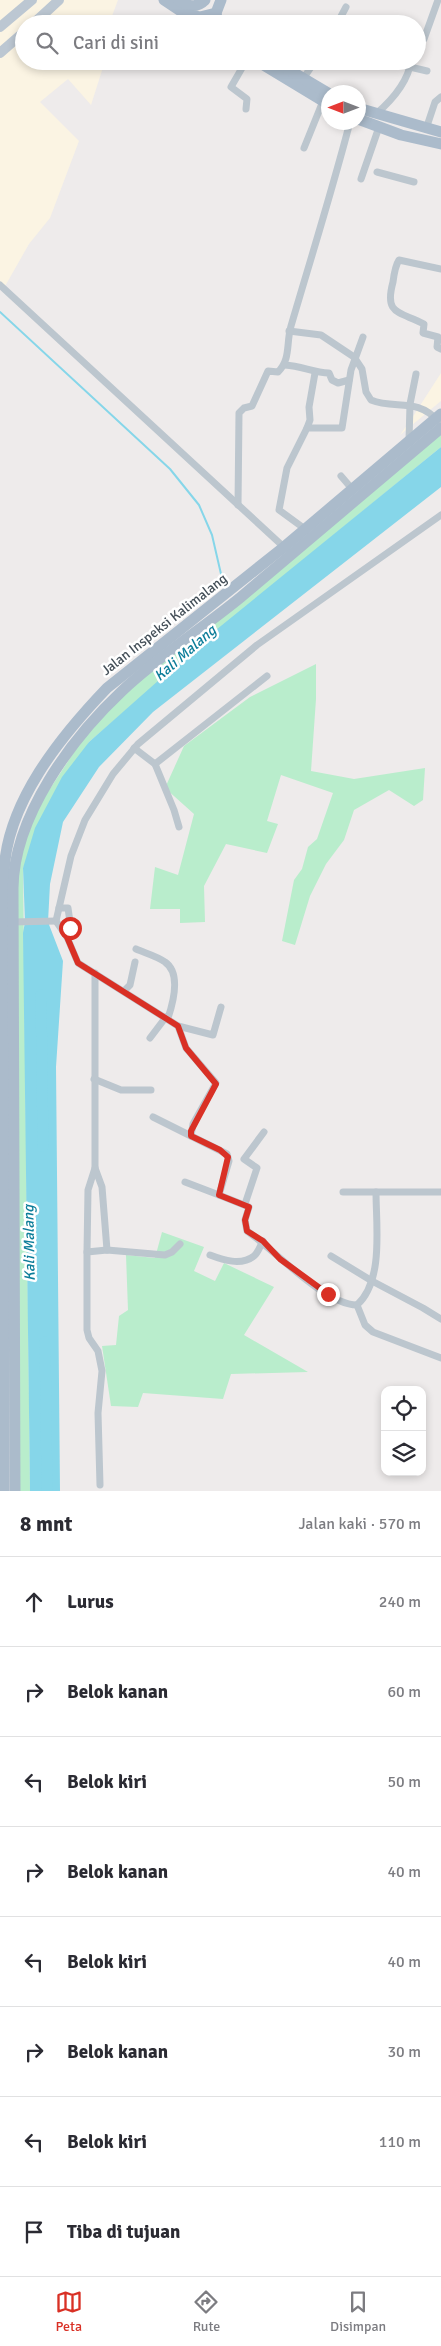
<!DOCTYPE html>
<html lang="id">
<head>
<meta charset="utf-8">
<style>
	body { margin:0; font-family:Signika,sans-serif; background:#f2f2f3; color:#2b2b33 }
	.controls { position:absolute; right:15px; bottom:15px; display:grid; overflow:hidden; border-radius:10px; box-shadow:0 2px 8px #0003 }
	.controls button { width:45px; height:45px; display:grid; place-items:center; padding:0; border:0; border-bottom:1px solid #e1e1e2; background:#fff; color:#2b2b33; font:25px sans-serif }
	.compass { position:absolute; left:321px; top:85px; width:45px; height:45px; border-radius:50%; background:#fff; box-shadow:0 2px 8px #0003; rotate:270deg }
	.stop { position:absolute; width:15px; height:15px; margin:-11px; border:4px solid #d93025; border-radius:50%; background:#fff }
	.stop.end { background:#d93025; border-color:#fff; box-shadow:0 1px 5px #0008 }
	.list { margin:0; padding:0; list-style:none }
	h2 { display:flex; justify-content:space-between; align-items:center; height:65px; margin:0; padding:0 20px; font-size:21px }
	h2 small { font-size:16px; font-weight:400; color:#7c7c81 }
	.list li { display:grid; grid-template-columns:32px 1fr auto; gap:15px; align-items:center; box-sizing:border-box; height:90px; padding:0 20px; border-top:1px solid #e1e1e2 }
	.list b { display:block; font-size:19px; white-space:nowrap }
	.list em { font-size:16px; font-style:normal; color:#7c7c81 }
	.icon { flex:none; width:28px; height:28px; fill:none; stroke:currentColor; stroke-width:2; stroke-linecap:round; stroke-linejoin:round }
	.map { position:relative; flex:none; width:441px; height:1491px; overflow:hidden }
	.search { position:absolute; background:#fff; box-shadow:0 2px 8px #0003; left:15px; right:15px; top:15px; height:55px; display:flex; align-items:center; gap:12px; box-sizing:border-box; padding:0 18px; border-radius:28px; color:#7c7c81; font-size:19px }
	.sheet { height:785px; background:#fff }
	nav { display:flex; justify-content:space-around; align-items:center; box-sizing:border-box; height:70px; border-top:1px solid #e1e1e2; background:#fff; font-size:14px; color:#7c7c81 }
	nav a { display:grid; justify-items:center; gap:2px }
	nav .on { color:#d93025 }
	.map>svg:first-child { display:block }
	.commercial { fill:#fbf4e3 }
	.green { fill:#b9edcc }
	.water { fill:#86d6e9 }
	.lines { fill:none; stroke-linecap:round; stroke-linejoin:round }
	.stream { stroke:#86d6e9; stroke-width:2 }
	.river { stroke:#86d6e9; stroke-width:11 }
	.minor { stroke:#bcc6ce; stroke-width:7 }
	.secondary { stroke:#bcc7d2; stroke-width:10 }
	.primary { stroke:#abbbcb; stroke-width:11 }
	.route { stroke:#d93025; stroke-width:6 }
	.labels { text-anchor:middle; stroke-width:5; stroke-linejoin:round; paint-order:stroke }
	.street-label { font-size:14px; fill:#444f58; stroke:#fff }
	.water-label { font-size:15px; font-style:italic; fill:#0e7e9a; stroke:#fff }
</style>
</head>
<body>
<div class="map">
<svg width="441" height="1491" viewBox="0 0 441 1491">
	<rect width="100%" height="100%" fill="#eeebeb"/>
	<!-- commercial -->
	<g class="commercial">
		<path d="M 0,0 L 118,0 L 109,24 L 24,24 L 24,61 L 105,61 L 91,105 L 68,79 L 40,102 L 79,141 L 50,218 L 29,244 L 4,288 L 0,285 Z"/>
		<path d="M 441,373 L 441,401 L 400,435 L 412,418 Z"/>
	</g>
	<!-- green -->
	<g class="green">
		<path d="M 441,428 L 441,447 L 231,619 L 89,742 L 23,868 L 30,1491 L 15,1491 L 13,888 L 24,828 L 98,716 Z"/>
		<path d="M 316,664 L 316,699 L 311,771 L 354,779 L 425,768 L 423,800 L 414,806 L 389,790 L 354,810 L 344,840 L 326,864 L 310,896 L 295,945 L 282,941 L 294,880 L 302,869 L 308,847 L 317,839 L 333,793 L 281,775 L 267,821 L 278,824 L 267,853 L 226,844 L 204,886 L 205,922 L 180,923 L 180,909 L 150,909 L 155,867 L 178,875 L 194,814 L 165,788 L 184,746 L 250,697 Z"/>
		<path d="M 162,1232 L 204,1247 L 194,1271 L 215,1281 L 224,1263 L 274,1287 L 244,1335 L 308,1372 L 231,1374 L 223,1399 L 143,1393 L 138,1407 L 111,1406 L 102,1346 L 116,1345 L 119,1316 L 128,1310 L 126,1255 L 155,1258 Z"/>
	</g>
	<!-- water -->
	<path class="water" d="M 441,447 L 441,487 L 153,712 L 99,767 L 63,822 L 50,884 L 48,922 L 63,961 L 56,1067 L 60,1491 L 30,1491 L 23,933 L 25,922 L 23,868 L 35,828 L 62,777 L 89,742 L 211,634 Z"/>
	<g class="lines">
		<!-- stream -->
		<path class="stream" d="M 0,312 L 170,469 L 199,505 L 212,535 L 221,574 L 226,585"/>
		<!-- river -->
		<g class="river">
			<path d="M 41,995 L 43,1146"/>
			<path d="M 45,1342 L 47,1491"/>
		</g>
		<!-- minor -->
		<g class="minor">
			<path d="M 337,24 L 346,7"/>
			<path d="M 417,49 L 424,39 L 438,0"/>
			<path d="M 246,61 L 231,87 L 247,99 L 246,109"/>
			<path d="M 410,67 L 427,71"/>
			<path d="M 303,79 L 315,61"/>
			<path d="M 376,114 C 391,101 408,82 411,61"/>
			<path d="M 426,129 L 435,102 L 441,97"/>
			<path d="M 304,148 L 323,101"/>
			<path d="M 377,172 L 414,182"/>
			<path d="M 361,179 L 379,127"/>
			<path d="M 441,269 L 399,260 C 395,266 394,274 393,282 C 384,315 399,311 424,324 L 423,333 L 438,337 L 437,347 L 441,349"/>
			<path d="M 0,285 L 286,549"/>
			<path d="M 289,331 L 321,335 L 354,357 L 362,369 L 366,392 L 371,400 C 395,410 417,397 438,421"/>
			<path d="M 285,365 C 302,366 314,373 329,373 L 332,380 L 338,383 L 349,380"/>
			<path d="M 307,428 L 310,420 L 309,407 L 315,373"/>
			<path d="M 409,441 L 410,404 L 416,374"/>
			<path d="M 341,476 L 353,490"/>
			<path d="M 238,505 L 239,413 L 244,408 L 252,406 L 268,371 L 278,372 C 291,359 286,343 291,326 C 311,258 332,191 350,122"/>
			<path d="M 305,529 L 279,510 L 287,468 L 307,428 L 342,428 L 351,370 L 363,337"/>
			<path d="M 134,748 L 155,764"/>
			<path d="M 179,827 L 174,810 L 155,764 L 267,676"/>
			<path d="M 59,908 L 68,908 L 70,922 L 67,937"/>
			<path d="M 13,922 L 56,921"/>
			<path d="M 136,949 C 145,953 157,956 165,962 C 181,973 173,1003 168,1018"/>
			<path d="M 95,973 L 95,1168 L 102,1187 L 107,1250"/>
			<path d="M 124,991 L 130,985 L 135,962"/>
			<path d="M 221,1007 L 213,1035 L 178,1026 L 78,963 L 67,937 L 56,921 L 71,856 L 85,820 L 113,774 L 138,744 L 257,645 L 441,515"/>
			<path d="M 178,1026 L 186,1048 L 216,1083 L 193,1124 L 191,1136"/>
			<path d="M 150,1038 L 166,1017"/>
			<path d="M 94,1079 L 121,1090 L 151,1090"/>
			<path d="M 153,1117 L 227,1154 L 229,1161 L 219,1195 L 249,1207 L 245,1220 L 247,1231 C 275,1250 323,1304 357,1305"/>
			<path d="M 185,1182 L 219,1195"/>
			<path d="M 343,1192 L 441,1192"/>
			<path d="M 245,1204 L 257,1168 L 244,1159 L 264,1132"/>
			<path d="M 87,1252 L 88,1190 L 95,1168"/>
			<path d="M 210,1255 C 223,1260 241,1266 254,1256 C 258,1253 260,1246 263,1241"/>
			<path d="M 331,1256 L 372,1281 L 423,1308 L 441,1319"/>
			<path d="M 357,1305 C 384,1281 376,1225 376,1192"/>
			<path d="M 357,1305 L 365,1325 L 373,1332 L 441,1358"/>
			<path d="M 100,1485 L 98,1413 L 102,1371 L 98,1351 L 89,1338 L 87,1330 L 87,1252 L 107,1250 L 165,1255 L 172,1252 L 180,1244"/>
		</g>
		<!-- secondary -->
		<g class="secondary">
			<path d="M 33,24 L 59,0"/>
			<path d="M 0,27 L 32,0"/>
			<path d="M 0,53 L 24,32"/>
		</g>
		<!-- primary -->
		<g class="primary">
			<path d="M 164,0 L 200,24"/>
			<path d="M 178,0 C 187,6 196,9 205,0"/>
			<path d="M 188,15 L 200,17 L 216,13"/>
			<path d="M 218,24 L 216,13 L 221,0"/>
			<path d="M 257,61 L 328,104"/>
			<path d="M 274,61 L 328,93"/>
			<path d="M 358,108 L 441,132"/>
			<path d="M 358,119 L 401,135 L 441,144"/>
			<path d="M 4,1491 L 4,873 C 6,803 61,736 107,688 L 284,547 L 441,414"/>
			<path d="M 15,1491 L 13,888 C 14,816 71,739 122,691 C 159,656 202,629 241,597 C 308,541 374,484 441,428"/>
		</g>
	</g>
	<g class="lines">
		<!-- route -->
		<path class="route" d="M 70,928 L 67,937 L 78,963 L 178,1026 L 186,1048 L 216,1084 L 191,1131 L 191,1136 L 220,1150 L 228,1157 L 219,1195 L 249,1207 L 245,1220 L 247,1231 L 263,1241 L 280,1259 L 328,1294"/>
	</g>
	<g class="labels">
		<!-- street labels -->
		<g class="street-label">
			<text transform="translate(164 624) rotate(-38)" y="5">Jalan Inspeksi Kalimalang</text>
		</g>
		<!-- water labels -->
		<g class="water-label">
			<text transform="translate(185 653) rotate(-41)" y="5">Kali Malang</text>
			<text transform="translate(29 1243) rotate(-91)" y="5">Kali Malang</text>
		</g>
	</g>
</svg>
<div class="controls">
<button><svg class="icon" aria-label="locate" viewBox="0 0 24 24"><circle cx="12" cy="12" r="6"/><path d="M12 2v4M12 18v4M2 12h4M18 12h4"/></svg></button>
<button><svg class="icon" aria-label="layers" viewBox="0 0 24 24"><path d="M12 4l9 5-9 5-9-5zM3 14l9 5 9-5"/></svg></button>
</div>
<svg class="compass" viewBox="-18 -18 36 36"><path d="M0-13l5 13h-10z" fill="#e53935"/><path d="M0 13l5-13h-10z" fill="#7c7c81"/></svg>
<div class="stop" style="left:70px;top:928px"></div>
<div class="stop end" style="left:328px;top:1294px"></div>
<div class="search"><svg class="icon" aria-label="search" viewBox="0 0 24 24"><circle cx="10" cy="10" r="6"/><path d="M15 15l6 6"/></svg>Cari di sini</div>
</div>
<section class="sheet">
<h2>8 mnt<small>Jalan kaki · 570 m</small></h2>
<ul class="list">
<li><svg class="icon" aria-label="ahead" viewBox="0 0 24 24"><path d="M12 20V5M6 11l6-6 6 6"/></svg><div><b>Lurus</b></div><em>240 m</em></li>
<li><svg class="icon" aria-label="right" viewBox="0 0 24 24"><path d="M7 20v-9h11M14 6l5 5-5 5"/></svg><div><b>Belok kanan</b></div><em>60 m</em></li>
<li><svg class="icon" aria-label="left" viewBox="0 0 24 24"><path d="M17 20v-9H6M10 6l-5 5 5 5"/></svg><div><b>Belok kiri</b></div><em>50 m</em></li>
<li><svg class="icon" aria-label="right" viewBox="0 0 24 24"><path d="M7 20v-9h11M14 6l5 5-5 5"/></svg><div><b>Belok kanan</b></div><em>40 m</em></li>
<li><svg class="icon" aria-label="left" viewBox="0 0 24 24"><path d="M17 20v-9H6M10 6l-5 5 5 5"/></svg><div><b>Belok kiri</b></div><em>40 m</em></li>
<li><svg class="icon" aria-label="right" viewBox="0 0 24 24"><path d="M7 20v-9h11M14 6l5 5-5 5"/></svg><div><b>Belok kanan</b></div><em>30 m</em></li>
<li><svg class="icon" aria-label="left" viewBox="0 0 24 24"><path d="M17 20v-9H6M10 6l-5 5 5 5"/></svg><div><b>Belok kiri</b></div><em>110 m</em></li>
<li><svg class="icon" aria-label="arrive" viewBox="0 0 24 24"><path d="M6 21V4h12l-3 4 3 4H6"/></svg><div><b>Tiba di tujuan</b></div></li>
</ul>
</section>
<nav>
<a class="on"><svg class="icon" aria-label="map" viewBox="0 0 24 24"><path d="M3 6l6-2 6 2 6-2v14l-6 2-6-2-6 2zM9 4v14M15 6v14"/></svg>Peta</a>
<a><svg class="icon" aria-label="directions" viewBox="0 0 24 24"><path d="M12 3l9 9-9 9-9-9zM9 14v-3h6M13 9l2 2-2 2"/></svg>Rute</a>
<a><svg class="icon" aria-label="saved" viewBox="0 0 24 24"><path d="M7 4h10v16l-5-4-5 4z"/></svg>Disimpan</a>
</nav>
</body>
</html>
